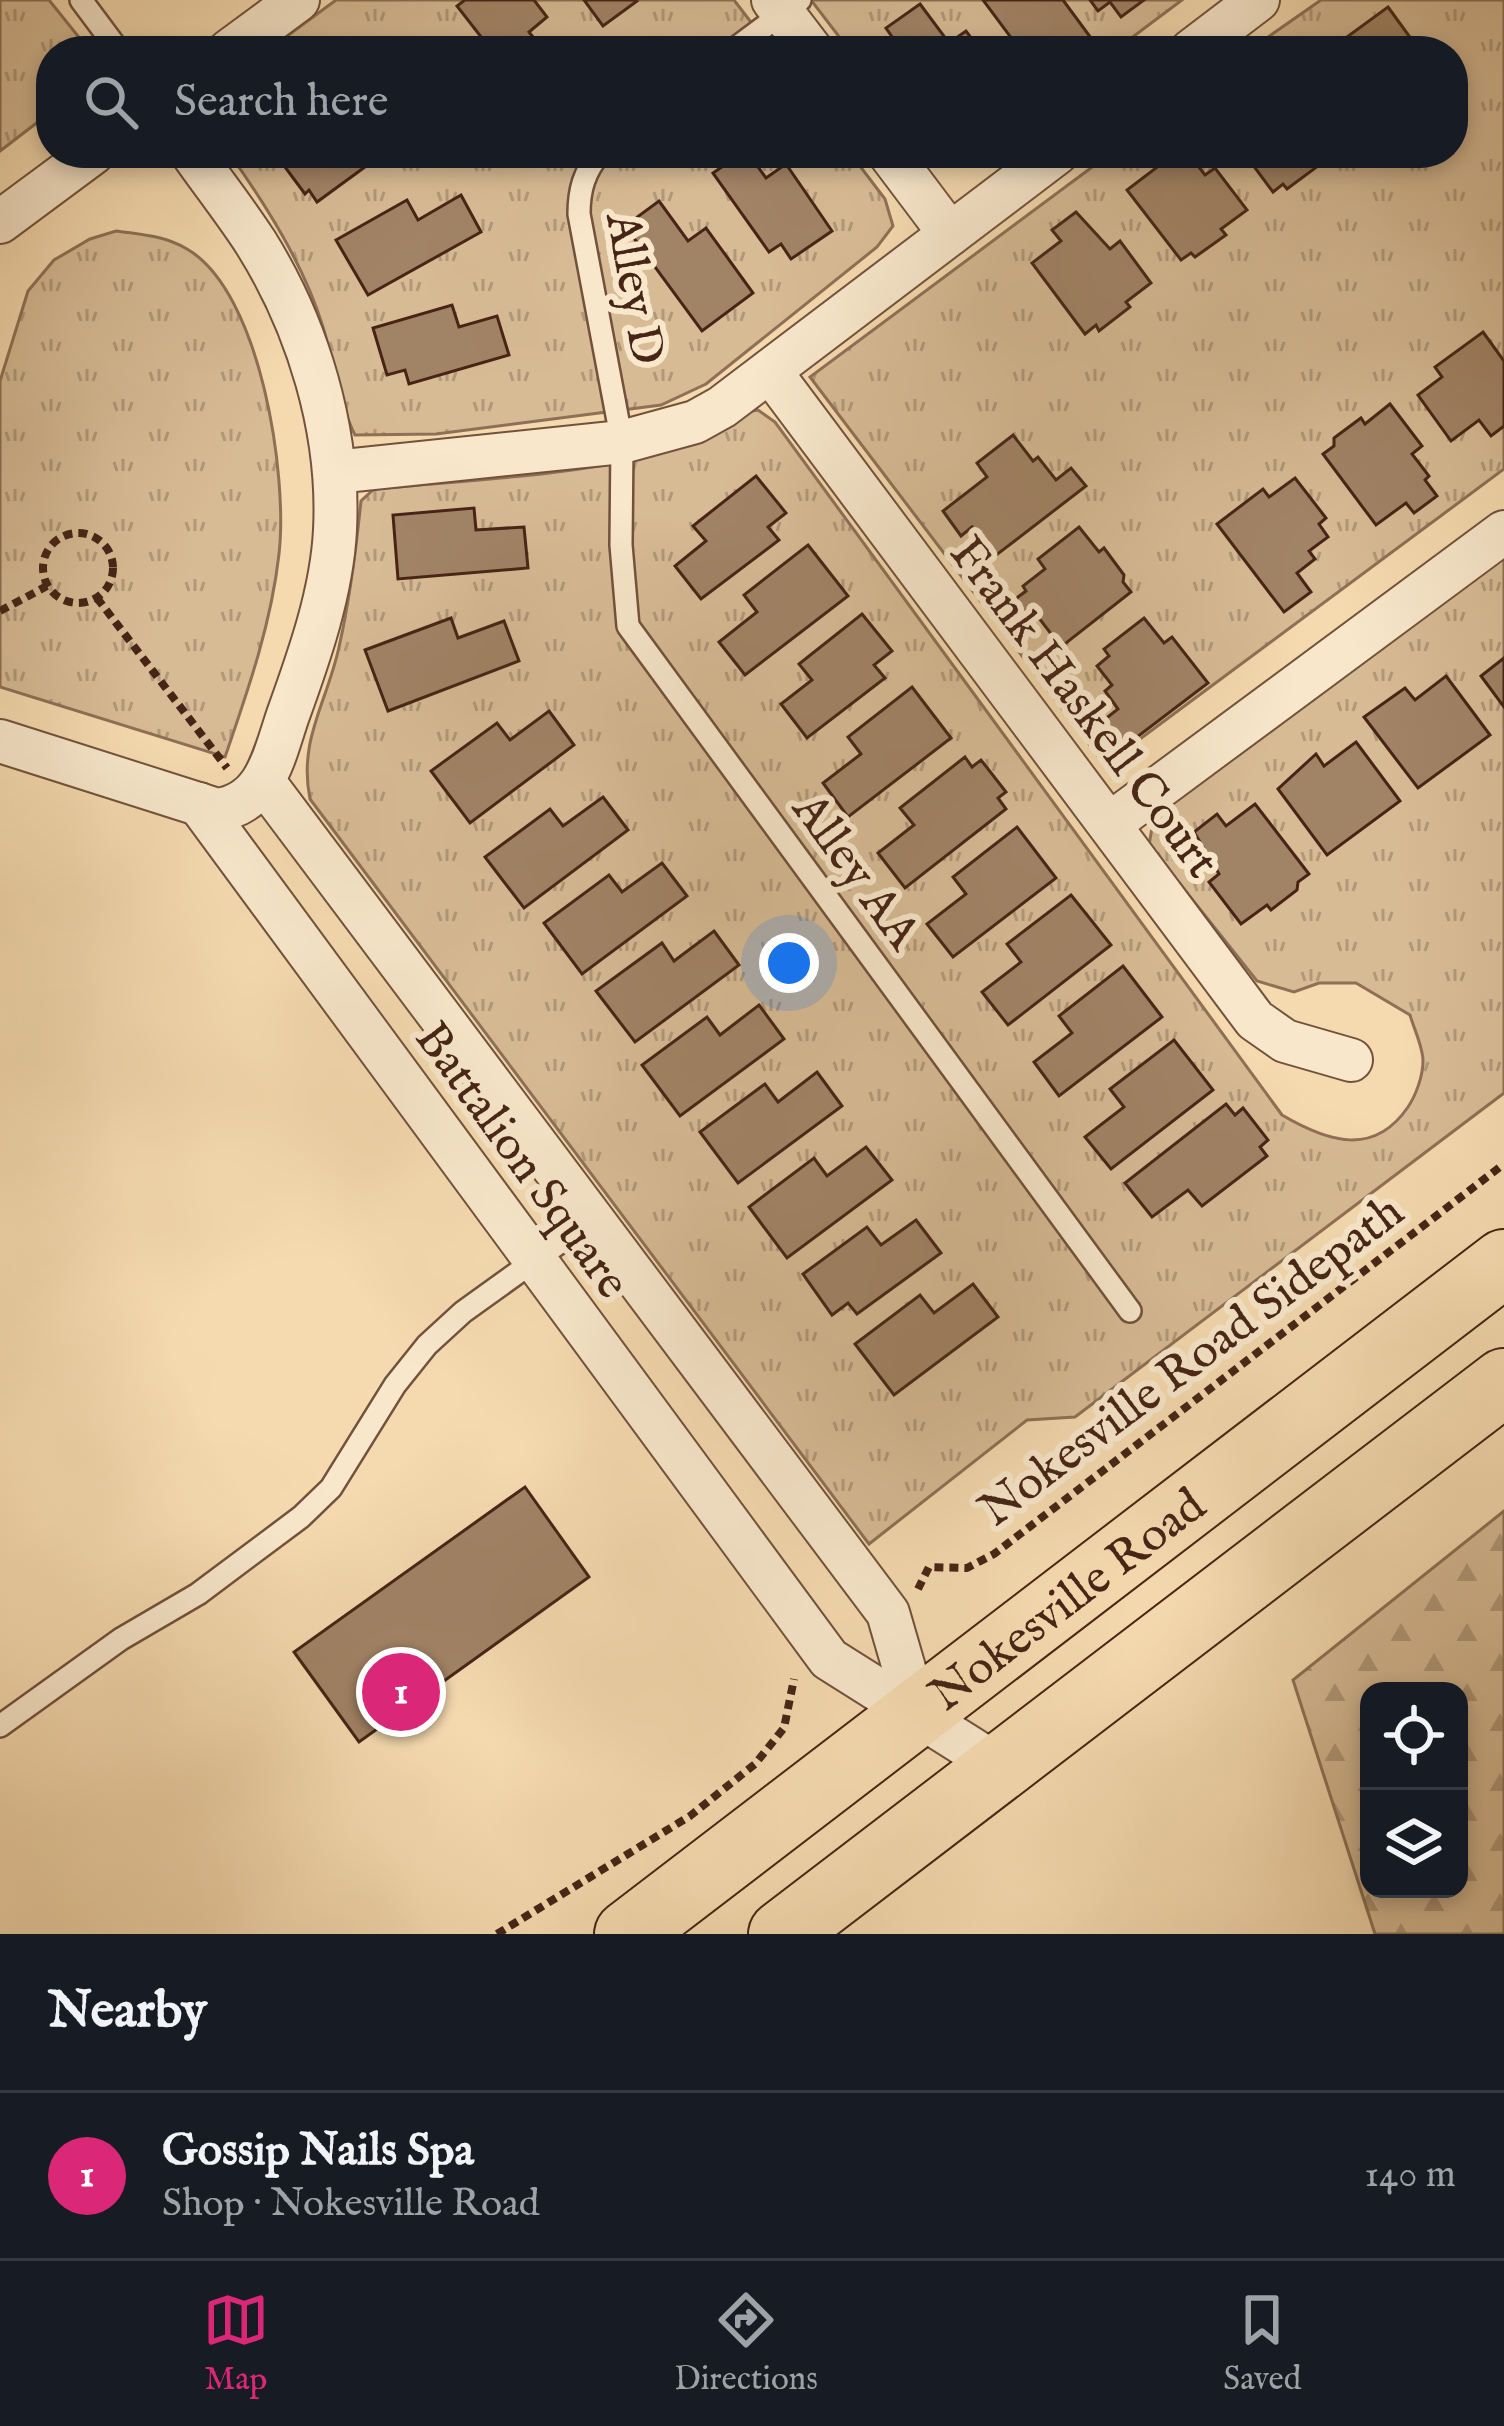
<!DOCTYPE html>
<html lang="en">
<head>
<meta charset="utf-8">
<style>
	body { margin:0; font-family:"IM FELL English",serif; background:#20242c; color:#f1f3f6 }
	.controls { position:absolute; right:36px; bottom:36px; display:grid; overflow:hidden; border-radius:24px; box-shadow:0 6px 18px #0003 }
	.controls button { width:108px; height:108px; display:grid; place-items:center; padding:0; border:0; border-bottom:3px solid #363941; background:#171b24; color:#f1f3f6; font:60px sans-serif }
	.you { position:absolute; left:789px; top:963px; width:42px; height:42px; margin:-30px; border:9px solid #fff; border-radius:50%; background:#1a73e8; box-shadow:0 0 0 18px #1a73e833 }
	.badge { display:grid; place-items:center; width:78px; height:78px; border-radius:50%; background:#db2777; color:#fff; font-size:39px; font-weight:700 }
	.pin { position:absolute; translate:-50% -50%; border:6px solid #fff; box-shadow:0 3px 12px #0006 }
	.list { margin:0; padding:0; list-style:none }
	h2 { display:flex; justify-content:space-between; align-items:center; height:156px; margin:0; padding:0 48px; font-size:51px }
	h2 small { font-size:39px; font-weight:400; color:#9ea1a6 }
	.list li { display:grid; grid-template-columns:78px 1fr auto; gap:36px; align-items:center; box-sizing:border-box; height:168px; padding:0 48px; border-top:3px solid #363941 }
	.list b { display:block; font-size:45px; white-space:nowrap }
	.list p { margin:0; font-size:39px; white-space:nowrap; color:#9ea1a6 }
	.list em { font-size:39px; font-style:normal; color:#9ea1a6 }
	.icon { flex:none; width:66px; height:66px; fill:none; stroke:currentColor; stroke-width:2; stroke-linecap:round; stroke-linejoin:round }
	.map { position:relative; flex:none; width:1504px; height:1934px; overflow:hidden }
	.search { position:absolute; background:#171b24; box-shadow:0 6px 18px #0003; left:36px; right:36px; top:36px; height:132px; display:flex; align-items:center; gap:30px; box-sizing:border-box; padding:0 42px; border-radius:48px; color:#9ea1a6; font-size:45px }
	.sheet { height:324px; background:#171b24 }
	nav { display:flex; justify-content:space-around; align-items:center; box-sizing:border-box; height:168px; border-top:3px solid #363941; background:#171b24; font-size:33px; color:#9ea1a6 }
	nav a { display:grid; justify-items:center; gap:6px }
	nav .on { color:#db2777 }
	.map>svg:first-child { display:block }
	.grass { fill:url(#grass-tufts); stroke:#8e7056; stroke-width:3 }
	.forest { fill:url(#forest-firs); stroke:#8e7056; stroke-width:3; fill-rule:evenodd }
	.building { fill:#a18366; stroke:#462516; stroke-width:3 }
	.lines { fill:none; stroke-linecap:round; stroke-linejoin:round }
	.lane-casing { stroke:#72523c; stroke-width:26 }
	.street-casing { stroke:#72523c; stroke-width:46 }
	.highway-casing { stroke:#462516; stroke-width:70 }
	.path { stroke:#462516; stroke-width:8; stroke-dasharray:9 6; stroke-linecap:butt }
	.lane { stroke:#f8e7cb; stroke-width:21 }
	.street { stroke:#f8e7cb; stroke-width:42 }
	.highway { stroke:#f5daaf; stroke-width:66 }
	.labels { text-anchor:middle; stroke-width:12; stroke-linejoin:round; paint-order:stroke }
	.street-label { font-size:48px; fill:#462516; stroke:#f8e7cb }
</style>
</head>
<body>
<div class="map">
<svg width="1504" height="1934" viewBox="0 0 1504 1934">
	<defs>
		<pattern id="grass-tufts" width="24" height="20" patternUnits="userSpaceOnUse" patternTransform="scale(3)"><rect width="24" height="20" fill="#d7bb95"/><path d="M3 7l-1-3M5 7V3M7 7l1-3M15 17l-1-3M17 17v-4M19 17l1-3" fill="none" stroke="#b09879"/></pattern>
		<pattern id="forest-firs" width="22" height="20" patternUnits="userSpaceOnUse" patternTransform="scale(3)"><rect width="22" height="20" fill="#d7bb95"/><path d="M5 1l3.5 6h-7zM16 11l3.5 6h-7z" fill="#b09879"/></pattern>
	</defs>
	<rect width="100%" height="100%" fill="#f5daaf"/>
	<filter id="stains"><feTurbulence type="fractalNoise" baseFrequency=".00167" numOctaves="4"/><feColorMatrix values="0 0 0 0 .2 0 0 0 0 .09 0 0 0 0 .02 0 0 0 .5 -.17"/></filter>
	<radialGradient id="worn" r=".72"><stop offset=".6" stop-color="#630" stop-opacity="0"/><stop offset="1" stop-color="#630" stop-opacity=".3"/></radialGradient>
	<!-- grass -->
	<g class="grass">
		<path d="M 0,0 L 49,0 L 90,51 L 51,51 L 51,112 L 0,151 Z"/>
		<path d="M 336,0 L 734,0 L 773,51 L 267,51 Z"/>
		<path d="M 811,0 L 1182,0 L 1114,51 L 850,51 Z"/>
		<path d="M 1321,0 L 1504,0 L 1504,469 L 1105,765 L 810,377 L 1111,153 L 1453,153 L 1453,51 L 1248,51 Z"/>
		<path d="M 229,153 L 850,153 L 885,199 L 893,226 L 877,247 L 706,384 L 661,405 L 436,434 L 355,435 C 338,401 334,363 323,327 C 304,265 266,205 229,153 Z"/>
		<path d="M 116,231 C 141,234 165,236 187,249 C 261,292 288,476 279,554 C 271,625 248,690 225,757 L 0,687 L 0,381 L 28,291 L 54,260 L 90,239 Z"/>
		<path d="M 758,410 L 775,422 L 1282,1115 C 1328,1142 1374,1157 1408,1107 C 1416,1095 1423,1076 1423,1061 C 1423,1047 1414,1029 1410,1015 L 1356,983 L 1319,983 L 1294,992 L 1257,981 L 1149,845 L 1155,811 L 1504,553 L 1504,1093 L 1075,1417 L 1027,1420 L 869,1544 L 310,799 C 298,740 327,703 339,647 C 350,599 356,550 361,501 L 374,489 C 465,480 560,477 649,456 C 687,447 718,416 758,410 Z"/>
	</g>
	<!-- forest -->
	<path class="forest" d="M 1504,1511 L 1504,1934 L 1375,1934 L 1293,1680 ZM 1369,1691 L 1459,1691 L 1459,1889 L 1369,1889 Z"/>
	<!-- building -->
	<g class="building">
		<path d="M 465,0 L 534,0 L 547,17 L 529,32 L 544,51 L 492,51 L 457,6 Z"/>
		<path d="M 584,0 L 636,0 L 637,1 L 603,26 Z"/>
		<path d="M 983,0 L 1063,0 L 1091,38 L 1074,51 L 1021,51 Z"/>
		<path d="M 1090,0 L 1144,0 L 1121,17 L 1110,2 L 1098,11 Z"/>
		<path d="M 920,4 L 949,43 L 966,31 L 981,51 L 902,51 L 886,28 Z"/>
		<path d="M 1388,7 L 1420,51 L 1354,51 L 1347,37 Z"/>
		<path d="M 281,153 L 384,153 L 317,202 L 309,190 L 305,194 L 282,163 L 286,161 Z"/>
		<path d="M 742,153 L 748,153 L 766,178 L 786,164 L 832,231 L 791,259 L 781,244 L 769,252 L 713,173 Z"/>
		<path d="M 1153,153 L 1184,156 L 1188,153 L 1205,175 L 1215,168 L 1247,210 L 1221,229 L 1226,235 L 1195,257 L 1191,253 L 1181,260 L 1127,190 L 1156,168 L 1148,157 Z"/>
		<path d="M 1244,153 L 1324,153 L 1314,160 L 1318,166 L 1287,189 L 1283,184 L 1273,192 Z"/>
		<path d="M 461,195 L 481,232 L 368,295 L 336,240 L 407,200 L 418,220 Z"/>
		<path d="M 659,201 L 688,241 L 706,228 L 753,293 L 702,331 L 625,226 Z"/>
		<path d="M 1076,212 L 1110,249 L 1120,241 L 1151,283 L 1126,302 L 1130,307 L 1099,331 L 1096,325 L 1085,334 L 1032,263 L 1061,241 L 1052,230 Z"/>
		<path d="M 452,305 L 459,327 L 497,316 L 509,355 L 409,384 L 405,370 L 387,375 L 373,328 Z"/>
		<path d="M 1483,332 L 1504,361 L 1504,426 L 1491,436 L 1479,420 L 1451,441 L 1418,395 L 1442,377 L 1435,367 Z"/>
		<path d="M 1390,404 L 1422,446 L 1412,454 L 1429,476 L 1425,480 L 1437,496 L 1414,513 L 1406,503 L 1376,525 L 1323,454 L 1334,446 L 1334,438 L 1361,418 L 1365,424 Z"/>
		<path d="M 1013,435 L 1033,461 L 1038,457 L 1056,480 L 1071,468 L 1086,486 L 995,556 L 972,527 L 961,536 L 943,511 L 987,477 L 977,463 Z"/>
		<path d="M 756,476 L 786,513 L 768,527 L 779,540 L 701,599 L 675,566 L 706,541 L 693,526 Z"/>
		<path d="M 1295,478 L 1326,518 L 1319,524 L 1328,537 L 1309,551 L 1315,559 L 1297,573 L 1311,592 L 1284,612 L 1217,524 L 1263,489 L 1269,497 Z"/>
		<path d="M 474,508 L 476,530 L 524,527 L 528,568 L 398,579 L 393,515 Z"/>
		<path d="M 1079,527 L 1099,552 L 1104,548 L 1124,575 L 1123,582 L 1131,592 L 1061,647 L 1039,618 L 1028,626 L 1010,603 L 1026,591 L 1023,586 L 1045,569 L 1038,559 Z"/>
		<path d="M 808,545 L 848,596 L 745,675 L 719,642 L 757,612 L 744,595 Z"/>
		<path d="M 862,614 L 892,651 L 874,665 L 885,678 L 807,738 L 781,704 L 812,680 L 799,664 Z"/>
		<path d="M 451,618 L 458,638 L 504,621 L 519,661 L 388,711 L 365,650 Z"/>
		<path d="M 1144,618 L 1164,643 L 1172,637 L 1208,683 L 1120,750 L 1099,724 L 1118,709 L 1105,691 L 1112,685 L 1097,666 L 1109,656 L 1104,649 Z"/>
		<path d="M 1504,658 L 1504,707 L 1481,676 Z"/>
		<path d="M 1446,676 L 1490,735 L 1418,788 L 1364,717 L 1405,688 L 1415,700 Z"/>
		<path d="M 912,687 L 951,738 L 848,817 L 823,783 L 861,754 L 848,737 Z"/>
		<path d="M 549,711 L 574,745 L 470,823 L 431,771 L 497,723 L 510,740 Z"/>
		<path d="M 1356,742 L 1400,801 L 1327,855 L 1278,789 L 1316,754 L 1324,766 Z"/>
		<path d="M 965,757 L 972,767 L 981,760 L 1006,792 L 998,798 L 1006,809 L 905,888 L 878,853 L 914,825 L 900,808 Z"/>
		<path d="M 603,797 L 628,830 L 524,908 L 485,857 L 550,809 L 563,826 Z"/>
		<path d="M 1255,804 L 1309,874 L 1298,882 L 1297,890 L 1271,910 L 1267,905 L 1241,924 L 1209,882 L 1219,874 L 1194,832 L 1217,814 L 1226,826 Z"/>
		<path d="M 1017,827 L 1056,878 L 953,957 L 927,924 L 966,894 L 953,877 Z"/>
		<path d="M 662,863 L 687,896 L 582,974 L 544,923 L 609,875 L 622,892 Z"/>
		<path d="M 1071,895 L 1111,945 L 1008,1025 L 982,992 L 1021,962 L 1007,944 Z"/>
		<path d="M 714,931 L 739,965 L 635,1042 L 596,991 L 662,943 L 674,961 Z"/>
		<path d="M 1123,966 L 1162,1017 L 1059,1096 L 1034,1062 L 1072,1033 L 1059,1016 Z"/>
		<path d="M 759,1005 L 784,1039 L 680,1116 L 642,1065 L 707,1017 L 720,1035 Z"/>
		<path d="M 1174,1040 L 1213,1090 L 1111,1169 L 1085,1137 L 1124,1107 L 1110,1089 Z"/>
		<path d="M 817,1072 L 842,1106 L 738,1183 L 700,1132 L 765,1084 L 778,1102 Z"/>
		<path d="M 1226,1104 L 1235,1115 L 1243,1108 L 1268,1140 L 1260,1147 L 1267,1156 L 1202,1206 L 1188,1190 L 1152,1217 L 1125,1183 Z"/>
		<path d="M 866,1147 L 892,1180 L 787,1258 L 749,1207 L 814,1158 L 827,1176 Z"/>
		<path d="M 916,1220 L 941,1253 L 857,1314 L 848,1303 L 832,1315 L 803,1274 L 867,1227 L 881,1245 Z"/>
		<path d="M 973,1284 L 998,1317 L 894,1395 L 855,1344 L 920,1295 L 934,1313 Z"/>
		<path d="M 525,1487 L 589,1577 L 359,1742 L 294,1652 Z"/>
	</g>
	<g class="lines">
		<!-- lane casing -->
		<g class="lane-casing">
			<g id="lane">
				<path d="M 81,0 L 119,51"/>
				<path d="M 732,51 L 800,0"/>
				<path d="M 600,153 C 584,172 579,190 579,214 L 622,442 L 621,545 L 628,626 L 1130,1311"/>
				<path d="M 0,1726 L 121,1639 L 198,1594 L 301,1517 L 331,1488 L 395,1385 L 427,1345 L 463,1312 L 591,1220"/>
			</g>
		</g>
		<!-- street casing -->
		<g class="street-casing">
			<g id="street">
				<path d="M 773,0 L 812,51"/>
				<path d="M 229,51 L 298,0"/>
				<path d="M 1191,51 L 1258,0"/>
				<path d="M 889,153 L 950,234"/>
				<path d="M 0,222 L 93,153"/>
				<path d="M 770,371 L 1255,1020 L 1285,1041 L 1351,1060"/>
				<path d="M 335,472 L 622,442 L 695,422 L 722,407 L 1057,153"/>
				<path d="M 0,741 L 217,810 C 266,804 274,756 288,715 C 309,657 332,592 335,530 C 340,431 308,326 256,243 C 236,212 213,183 192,153"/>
				<path d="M 264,782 L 888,1613 L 917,1713"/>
				<path d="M 199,804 L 829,1659 L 1002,1768"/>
				<path d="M 1111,823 L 1504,532"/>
			</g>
		</g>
		<!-- highway casing -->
		<g class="highway-casing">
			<g id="highway">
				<path id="s1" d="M 628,1934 L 1504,1263"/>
				<path d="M 782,1934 L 1504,1382"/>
			</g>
		</g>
		<!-- path -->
		<g class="path">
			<circle cx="78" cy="568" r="35"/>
			<path d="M 97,598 L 227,768"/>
			<path d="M 0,611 L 47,586"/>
			<path d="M 918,1589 L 929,1567 L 967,1568 L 994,1554 L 1504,1164"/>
			<path d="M 497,1934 L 690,1816 L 755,1764 L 784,1728 L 794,1679"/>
		</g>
		<!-- lane -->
		<use href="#lane" class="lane"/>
		<!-- street -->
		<use href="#street" class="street"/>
		<!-- highway -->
		<use href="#highway" class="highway"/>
	</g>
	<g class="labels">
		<!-- street labels -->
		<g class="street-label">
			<text transform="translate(637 288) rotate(80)" y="17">Alley D</text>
			<text transform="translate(1086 706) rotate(53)" y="17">Frank Haskell Court</text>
			<text transform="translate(858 870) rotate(54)" y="17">Alley AA</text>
			<text transform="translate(524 1159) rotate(54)" y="17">Battalion Square</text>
			<text transform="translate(1190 1359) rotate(-37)" y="17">Nokesville Road Sidepath</text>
			<text dy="17" stroke="none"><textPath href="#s1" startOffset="552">Nokesville Road</textPath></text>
		</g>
	</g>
	<rect width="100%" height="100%" filter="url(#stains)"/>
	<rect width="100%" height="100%" fill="url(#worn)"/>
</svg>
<div class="controls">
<button><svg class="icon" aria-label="locate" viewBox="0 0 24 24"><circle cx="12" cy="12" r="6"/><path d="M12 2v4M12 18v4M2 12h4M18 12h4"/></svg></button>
<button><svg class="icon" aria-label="layers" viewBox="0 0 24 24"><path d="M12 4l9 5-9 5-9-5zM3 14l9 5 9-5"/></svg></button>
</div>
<div class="you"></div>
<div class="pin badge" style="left:401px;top:1692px">1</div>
<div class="search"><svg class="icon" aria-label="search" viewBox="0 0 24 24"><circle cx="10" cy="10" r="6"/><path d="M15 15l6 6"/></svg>Search here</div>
</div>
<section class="sheet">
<h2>Nearby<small></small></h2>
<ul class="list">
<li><span class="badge">1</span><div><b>Gossip Nails Spa</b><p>Shop · Nokesville Road</p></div><em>140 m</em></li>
</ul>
</section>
<nav>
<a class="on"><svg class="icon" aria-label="map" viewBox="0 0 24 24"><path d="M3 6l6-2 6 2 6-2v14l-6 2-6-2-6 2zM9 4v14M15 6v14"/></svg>Map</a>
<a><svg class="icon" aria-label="directions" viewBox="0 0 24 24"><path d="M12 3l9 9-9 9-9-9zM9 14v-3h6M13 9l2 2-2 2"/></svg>Directions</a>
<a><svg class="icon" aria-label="saved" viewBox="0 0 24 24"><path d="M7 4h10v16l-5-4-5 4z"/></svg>Saved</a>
</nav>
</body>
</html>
